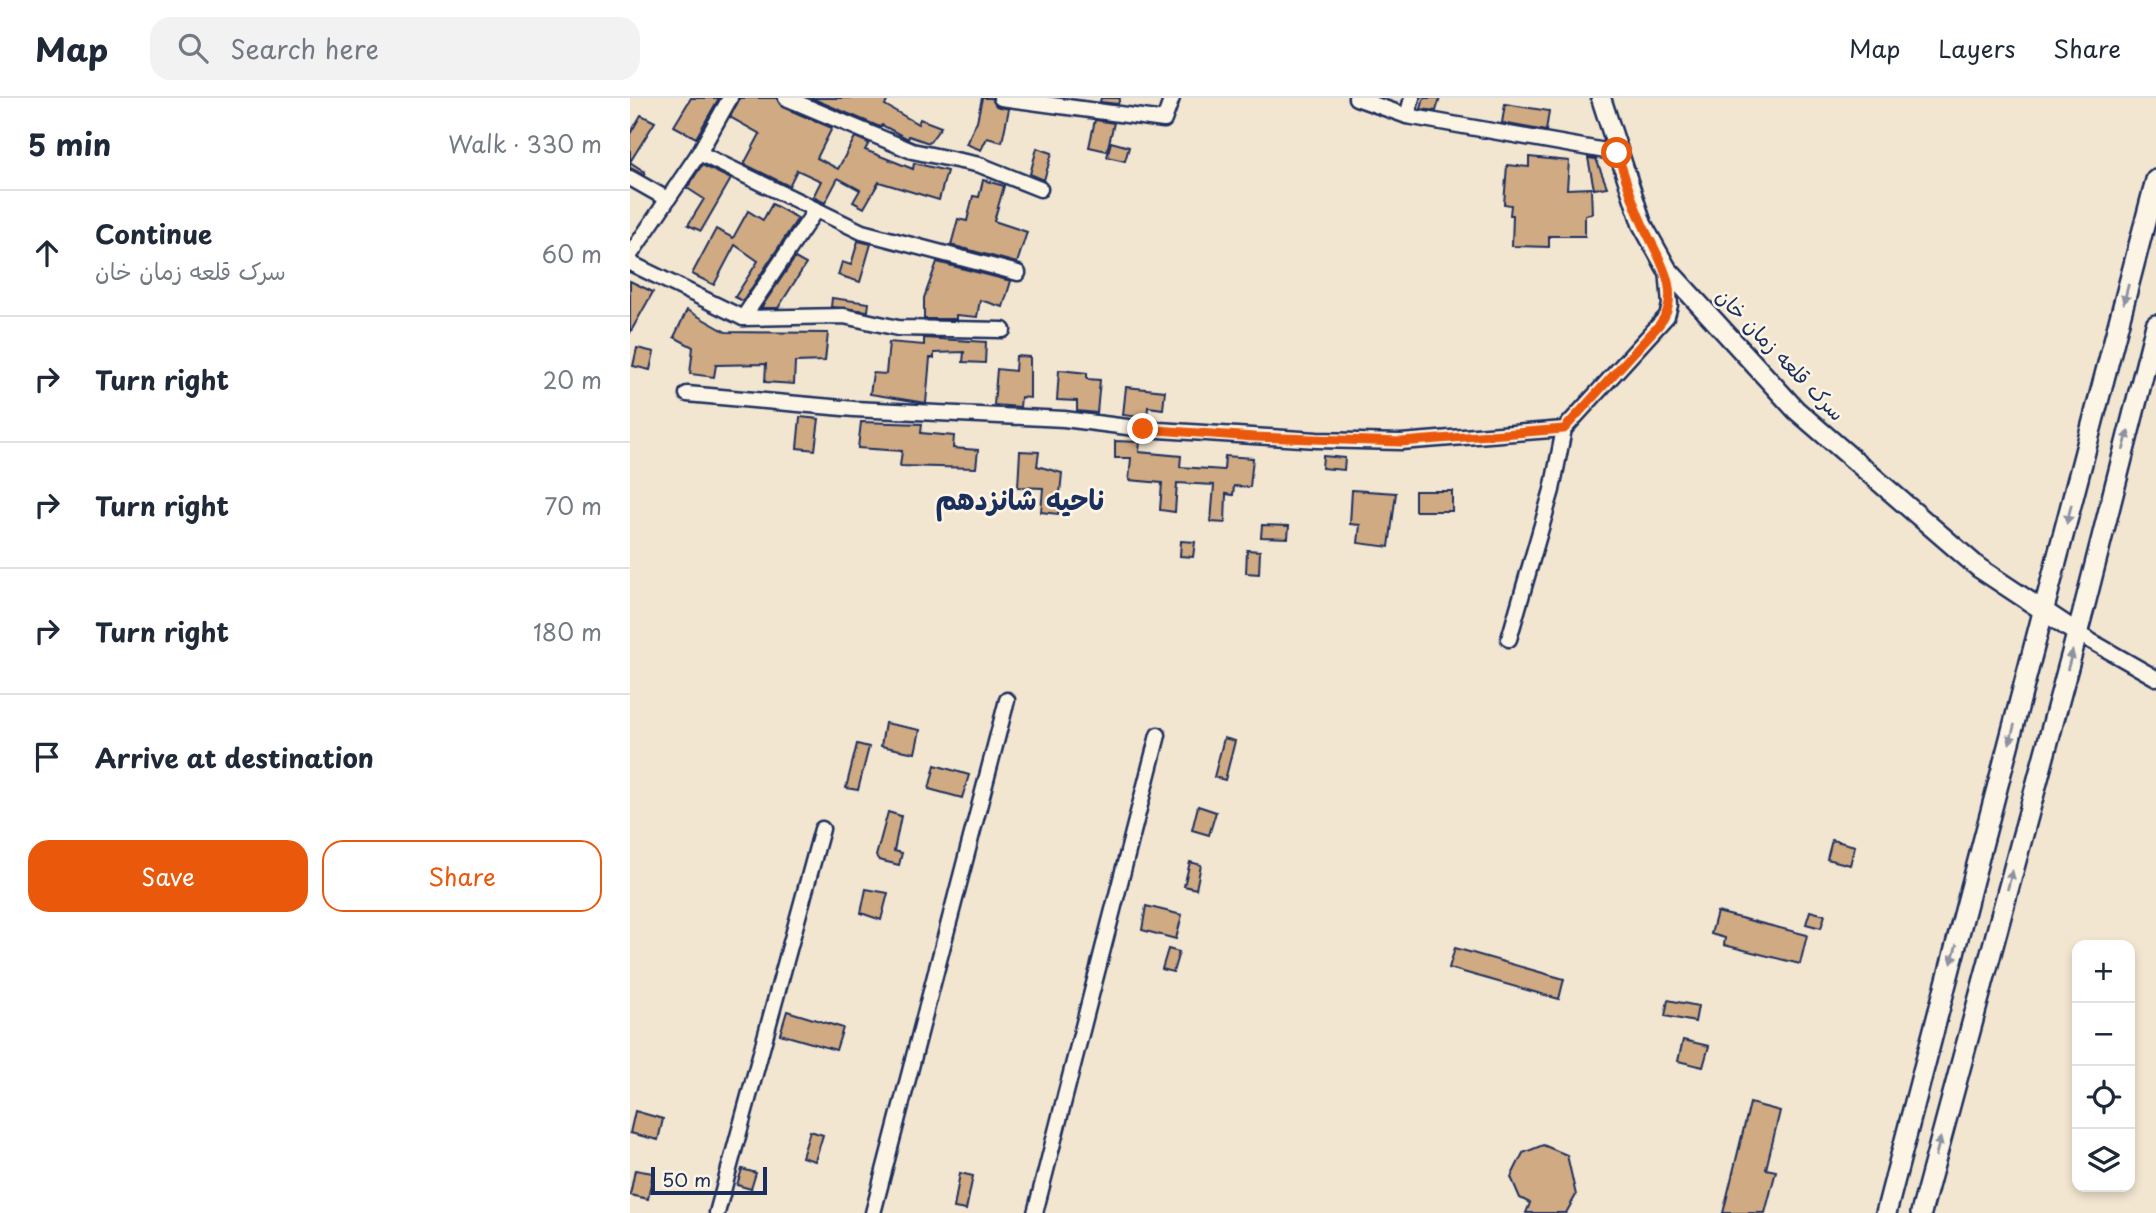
<!DOCTYPE html>
<html lang="en">
<head>
<meta charset="utf-8">
<style>
	body { margin:0; font-family:"Playpen Sans","Playpen Sans Arabic",sans-serif; background:#f2f2f3; color:#1f2937 }
	.controls { position:absolute; right:21px; bottom:21px; display:grid; overflow:hidden; border-radius:14px; box-shadow:0 4px 10px #0003 }
	.controls button { width:63px; height:63px; display:grid; place-items:center; padding:0; border:0; border-bottom:2px solid #e0e1e3; background:#fff; color:#1f2937; font:35px sans-serif }
	.scale { position:absolute; left:21px; bottom:18px; width:116px; box-sizing:border-box; padding-left:7px; border:4px solid #1b2f5e; border-top:0; font-size:19px; line-height:24px; white-space:nowrap; color:#1b2f5e; -webkit-text-stroke:5px #fcf5e5; paint-order:stroke }
	.stop { position:absolute; width:21px; height:21px; margin:-16px; border:5px solid #ea580c; border-radius:50%; background:#fff }
	.stop.end { background:#ea580c; border-color:#fff; box-shadow:0 2px 7px #0008 }
	.list { margin:0; padding:0; list-style:none }
	h2 { display:flex; justify-content:space-between; align-items:center; height:91px; margin:0; padding:0 28px; font-size:30px }
	h2 small { font-size:23px; font-weight:400; color:#747a83 }
	.list li { display:grid; grid-template-columns:46px 1fr auto; gap:21px; align-items:center; box-sizing:border-box; height:126px; padding:0 28px; border-top:2px solid #e0e1e3 }
	.list b { display:block; font-size:26px; white-space:nowrap }
	.list p { margin:0; font-size:23px; white-space:nowrap; color:#747a83 }
	.list em { font-size:23px; font-style:normal; color:#747a83 }
	.actions { display:flex; gap:14px; padding:21px 28px }
	.actions a { flex:1; padding:16px 0; border:2px solid #ea580c; border-radius:21px; text-align:center; font-size:24px; color:#ea580c }
	.actions .main { background:#ea580c; color:#fff }
	.icon { flex:none; width:38px; height:38px; fill:none; stroke:currentColor; stroke-width:2; stroke-linecap:round; stroke-linejoin:round }
	.map { position:relative; flex:none; width:1526px; height:1115px; overflow:hidden }
	header { display:flex; align-items:center; gap:42px; box-sizing:border-box; height:98px; padding:0 35px; background:#fff; border-bottom:2px solid #e0e1e3 }
	header strong { font-size:33px }
	nav { display:flex; gap:38px; margin-inline-start:auto; font-size:24px }
	.search { width:490px; height:63px; background:#f2f2f3; display:flex; align-items:center; gap:18px; box-sizing:border-box; padding:0 24px; border-radius:21px; color:#747a83; font-size:26px }
	main { display:flex }
	aside { flex:1; background:#fff }
	.map>svg:first-child { display:block }
	.building { fill:#d0aa82; stroke:#1b2f5e; stroke-width:2 }
	.lines { fill:none; stroke-linecap:round; stroke-linejoin:round }
	.minor-casing { stroke:#1b2f5e; stroke-width:19 }
	.tertiary-casing { stroke:#1b2f5e; stroke-width:23 }
	.secondary-casing { stroke:#1b2f5e; stroke-width:24 }
	.minor { stroke:#fcf5e5; stroke-width:14 }
	.tertiary { stroke:#fcf5e5; stroke-width:18 }
	.secondary { stroke:#fcf5e5; stroke-width:19 }
	.oneway { fill:#8c92a2 }
	.route { stroke:#ea580c; stroke-width:9 }
	.labels { text-anchor:middle; stroke-width:5; stroke-linejoin:round; paint-order:stroke }
	.street-label { font-size:21px; fill:#1b2f5e; stroke:#fcf5e5 }
	.district-label { font-size:28px; font-weight:bold; fill:#1b2f5e; stroke:#fcf5e5 }
</style>
</head>
<body>
<header>
<strong>Map</strong>
<div class="search"><svg class="icon" aria-label="search" viewBox="0 0 24 24"><circle cx="10" cy="10" r="6"/><path d="M15 15l6 6"/></svg>Search here</div>
<nav><a>Map</a><a>Layers</a><a>Share</a></nav>
</header>
<main>
<aside>
<h2>5 min<small>Walk · 330 m</small></h2>
<ul class="list">
<li><svg class="icon" aria-label="ahead" viewBox="0 0 24 24"><path d="M12 20V5M6 11l6-6 6 6"/></svg><div><b>Continue</b><p>سرک قلعه زمان خان</p></div><em>60 m</em></li>
<li><svg class="icon" aria-label="right" viewBox="0 0 24 24"><path d="M7 20v-9h11M14 6l5 5-5 5"/></svg><div><b>Turn right</b></div><em>20 m</em></li>
<li><svg class="icon" aria-label="right" viewBox="0 0 24 24"><path d="M7 20v-9h11M14 6l5 5-5 5"/></svg><div><b>Turn right</b></div><em>70 m</em></li>
<li><svg class="icon" aria-label="right" viewBox="0 0 24 24"><path d="M7 20v-9h11M14 6l5 5-5 5"/></svg><div><b>Turn right</b></div><em>180 m</em></li>
<li><svg class="icon" aria-label="arrive" viewBox="0 0 24 24"><path d="M6 21V4h12l-3 4 3 4H6"/></svg><div><b>Arrive at destination</b></div></li>
</ul>
<div class="actions"><a class="main">Save</a><a>Share</a></div>
</aside>
<div class="map">
<svg width="1526" height="1115" viewBox="0 0 1526 1115">
	<rect width="100%" height="100%" fill="#f3e6d1"/>
	<filter id="ink" filterUnits="userSpaceOnUse"><feTurbulence type="fractalNoise" baseFrequency=".0143" numOctaves="2"/><feDisplacementMap in="SourceGraphic" scale="14" xChannelSelector="R" yChannelSelector="G"/><feConvolveMatrix kernelMatrix="1 2 1 2 8 2 1 2 1" color-interpolation-filters="sRGB"/></filter>
	<g filter="url(#ink)">
		<!-- building -->
		<g class="building">
			<path d="M 61,0 L 89,0 L 66,40 L 44,28 Z"/>
			<path d="M 110,0 L 147,0 L 152,9 L 202,30 L 187,60 L 208,71 L 225,39 L 239,45 L 235,52 L 283,71 L 284,65 L 317,73 L 309,102 L 249,84 L 234,110 L 223,104 L 230,92 L 208,80 L 195,105 L 183,99 L 191,83 L 167,72 L 159,88 L 114,66 L 130,36 L 100,19 Z"/>
			<path d="M 181,0 L 259,0 L 255,7 L 288,26 L 290,21 L 311,29 L 299,45 L 279,38 L 278,41 L 252,27 L 250,29 Z"/>
			<path d="M 352,0 L 362,0 L 366,8 L 379,11 L 372,44 L 357,40 L 351,52 L 336,46 L 347,23 Z"/>
			<path d="M 471,0 L 490,0 L 488,6 L 470,4 Z"/>
			<path d="M 794,0 L 810,0 L 806,13 L 791,11 Z"/>
			<path d="M 875,6 L 919,13 L 916,33 L 872,25 Z"/>
			<path d="M 11,17 L 25,24 L 0,64 L 15,74 L 14,77 L 0,70 L 0,36 Z"/>
			<path d="M 465,22 L 484,25 L 477,53 L 459,49 Z"/>
			<path d="M 481,44 L 499,49 L 495,63 L 477,59 Z"/>
			<path d="M 407,50 L 422,55 L 414,82 L 400,76 Z"/>
			<path d="M 899,59 L 939,63 L 937,91 L 961,90 L 962,116 L 955,117 L 955,138 L 919,138 L 919,149 L 882,148 L 883,117 L 880,117 L 881,107 L 874,106 L 877,67 L 899,69 Z"/>
			<path d="M 958,60 L 966,61 L 977,89 L 964,91 Z"/>
			<path d="M 72,67 L 101,81 L 71,133 L 58,127 L 74,101 L 57,90 Z"/>
			<path d="M 353,82 L 374,88 L 364,123 L 397,134 L 387,165 L 321,147 L 328,121 L 337,123 L 343,98 L 349,99 Z"/>
			<path d="M 142,106 L 168,120 L 113,203 L 105,199 L 128,163 L 105,147 L 84,187 L 62,176 L 86,131 L 103,140 L 118,113 L 133,122 Z"/>
			<path d="M 228,143 L 241,146 L 230,184 L 208,177 L 212,164 L 221,167 Z"/>
			<path d="M 165,160 L 176,166 L 148,210 L 131,210 Z"/>
			<path d="M 307,164 L 381,183 L 373,209 L 350,202 L 347,219 L 326,217 L 326,221 L 294,221 L 294,200 Z"/>
			<path d="M 0,183 L 23,194 L 0,235 Z"/>
			<path d="M 202,200 L 239,205 L 238,213 L 201,209 Z"/>
			<path d="M 57,212 L 96,234 L 198,235 L 195,263 L 165,264 L 164,286 L 135,284 L 136,266 L 86,267 L 84,279 L 60,276 L 63,249 L 44,239 Z"/>
			<path d="M 294,240 L 356,244 L 355,265 L 333,264 L 334,254 L 304,255 L 304,260 L 300,260 L 296,305 L 240,296 L 243,275 L 256,276 L 259,244 L 294,247 Z"/>
			<path d="M 7,250 L 24,254 L 20,272 L 3,268 Z"/>
			<path d="M 386,258 L 400,259 L 400,300 L 391,299 L 390,309 L 364,307 L 367,271 L 385,273 Z"/>
			<path d="M 429,272 L 457,275 L 457,281 L 470,282 L 467,315 L 447,313 L 447,303 L 427,302 Z"/>
			<path d="M 496,289 L 535,293 L 533,311 L 518,309 L 517,320 L 493,317 Z"/>
			<path d="M 170,319 L 189,321 L 185,352 L 167,350 Z"/>
			<path d="M 231,324 L 292,326 L 291,335 L 324,338 L 323,350 L 348,352 L 346,370 L 270,368 L 272,353 L 228,350 Z"/>
			<path d="M 485,343 L 510,344 L 509,354 L 551,358 L 550,369 L 594,372 L 595,358 L 623,360 L 620,389 L 604,388 L 603,397 L 596,396 L 595,425 L 581,424 L 584,387 L 547,385 L 545,414 L 530,412 L 532,385 L 499,382 L 501,360 L 485,360 Z"/>
			<path d="M 390,353 L 409,354 L 407,368 L 432,375 L 428,416 L 411,414 L 413,390 L 388,389 Z"/>
			<path d="M 693,358 L 715,360 L 714,372 L 692,370 Z"/>
			<path d="M 722,392 L 766,395 L 759,449 L 728,445 L 730,427 L 720,426 Z"/>
			<rect x="785" y="393" width="37" height="20"/>
			<path d="M 632,427 L 659,428 L 658,440 L 631,439 Z"/>
			<path d="M 551,443 L 565,444 L 563,459 L 550,458 Z"/>
			<path d="M 617,452 L 630,453 L 629,476 L 616,475 Z"/>
			<path d="M 255,625 L 290,632 L 285,655 L 251,648 Z"/>
			<path d="M 594,640 L 605,643 L 595,682 L 584,679 Z"/>
			<path d="M 227,646 L 239,649 L 228,692 L 216,690 Z"/>
			<path d="M 305,667 L 339,677 L 332,700 L 299,691 Z"/>
			<path d="M 568,708 L 586,714 L 579,737 L 562,732 Z"/>
			<path d="M 258,714 L 271,718 L 264,753 L 272,755 L 269,767 L 249,762 L 246,758 Z"/>
			<path d="M 1202,742 L 1225,748 L 1220,767 L 1197,761 Z"/>
			<path d="M 560,764 L 571,767 L 566,791 L 554,788 Z"/>
			<path d="M 236,791 L 258,795 L 251,822 L 231,815 Z"/>
			<path d="M 516,808 L 552,817 L 546,841 L 512,832 Z"/>
			<path d="M 1180,813 L 1195,817 L 1191,830 L 1176,826 Z"/>
			<path d="M 1087,814 L 1177,837 L 1170,866 L 1094,847 L 1095,840 L 1081,836 Z"/>
			<path d="M 825,850 L 934,881 L 929,901 L 819,870 Z"/>
			<path d="M 538,851 L 549,854 L 543,874 L 532,871 Z"/>
			<path d="M 1038,902 L 1068,908 L 1065,924 L 1035,918 Z"/>
			<path d="M 157,913 L 213,930 L 206,952 L 150,936 Z"/>
			<path d="M 1053,942 L 1079,948 L 1073,969 L 1048,963 Z"/>
			<path d="M 1120,1005 L 1150,1013 L 1136,1071 L 1146,1073 L 1135,1115 L 1093,1115 Z"/>
			<path d="M 5,1013 L 33,1021 L 28,1042 L 0,1035 Z"/>
			<path d="M 180,1033 L 193,1037 L 185,1063 L 172,1059 Z"/>
			<path d="M 913,1047 L 937,1057 L 946,1097 L 936,1115 L 896,1115 L 900,1105 L 890,1100 L 881,1079 L 893,1055 Z"/>
			<path d="M 112,1071 L 126,1075 L 121,1091 L 107,1087 Z"/>
			<path d="M 5,1072 L 23,1075 L 18,1101 L 0,1097 Z"/>
			<path d="M 330,1075 L 343,1078 L 336,1112 L 324,1110 Z"/>
		</g>
		<g class="lines">
			<!-- minor casing -->
			<g class="minor-casing">
				<g id="minor">
					<path d="M 156,0 L 282,53 L 350,67 L 410,91"/>
					<path d="M 371,0 L 534,22 L 542,0"/>
					<path d="M 726,0 L 777,18 L 987,55"/>
					<path d="M 777,18 L 782,0"/>
					<path d="M 69,55 L 232,134 L 388,175"/>
					<path d="M 0,80 L 37,101"/>
					<path d="M 0,157 L 69,55 L 100,0"/>
					<path d="M 0,165 L 113,220 L 185,113"/>
					<path d="M 113,220 L 214,218 L 268,230 L 373,232"/>
					<path d="M 57,296 L 224,311 L 434,321 L 513,331 L 687,342 L 771,344 L 934,331"/>
					<path d="M 1447,535 L 1526,580"/>
					<path d="M 879,541 L 922,392 L 934,331 L 1037,218 L 1040,207 L 1037,171"/>
					<path d="M 87,1115 L 192,731"/>
					<path d="M 243,1115 L 377,602"/>
					<path d="M 405,1115 L 528,637"/>
				</g>
			</g>
			<!-- tertiary casing -->
			<g class="tertiary-casing">
				<path id="tertiary" d="M 971,0 L 1012,126 L 1037,171 L 1166,312 L 1349,470 L 1447,535"/>
			</g>
			<!-- secondary casing -->
			<g class="secondary-casing">
				<g id="secondary">
					<path d="M 1256,1115 L 1526,82"/>
					<path d="M 1291,1115 L 1454,510 L 1526,227"/>
				</g>
			</g>
			<!-- minor -->
			<use href="#minor" class="minor"/>
			<!-- tertiary -->
			<use href="#tertiary" class="tertiary"/>
			<!-- secondary -->
			<use href="#secondary" class="secondary"/>
		</g>
		<!-- one-way arrows -->
		<defs><path id="oneway-solid" d="M-6-.8H1V-3.2L6.5 0L1 3.2V.8H-6Z" transform="scale(1.75)"/></defs>
		<g class="oneway">
			<use href="#oneway-solid" transform="translate(1496 196) rotate(104)"/>
			<use href="#oneway-solid" transform="translate(1496 342) rotate(-75)"/>
			<use href="#oneway-solid" transform="translate(1439 416) rotate(104)"/>
			<use href="#oneway-solid" transform="translate(1440 562) rotate(-75)"/>
			<use href="#oneway-solid" transform="translate(1382 636) rotate(105)"/>
			<use href="#oneway-solid" transform="translate(1380 782) rotate(-75)"/>
			<use href="#oneway-solid" transform="translate(1324 856) rotate(105)"/>
			<use href="#oneway-solid" transform="translate(1308 1049) rotate(-75)"/>
		</g>
	</g>
	<g class="lines" filter="url(#ink)">
		<!-- route -->
		<path class="route" d="M 513,331 L 624,339 L 771,344 L 934,331 L 1029,227 C 1055,195 1027,158 1013,127 C 1002,104 995,78 987,55"/>
	</g>
	<g class="labels">
		<!-- street labels -->
		<g class="street-label">
			<text transform="translate(1150 257) rotate(46)" y="7">سرک قلعه زمان خان</text>
		</g>
		<!-- district labels -->
		<g class="district-label">
			<text x="390" y="412">ناحیه شانزدهم</text>
		</g>
	</g>
</svg>
<div class="controls">
<button>+</button>
<button>−</button>
<button><svg class="icon" aria-label="locate" viewBox="0 0 24 24"><circle cx="12" cy="12" r="6"/><path d="M12 2v4M12 18v4M2 12h4M18 12h4"/></svg></button>
<button><svg class="icon" aria-label="layers" viewBox="0 0 24 24"><path d="M12 4l9 5-9 5-9-5zM3 14l9 5 9-5"/></svg></button>
</div>
<div class="scale">50 m</div>
<div class="stop" style="left:987px;top:55px"></div>
<div class="stop end" style="left:513px;top:331px"></div>
</div>
</main>
</body>
</html>
